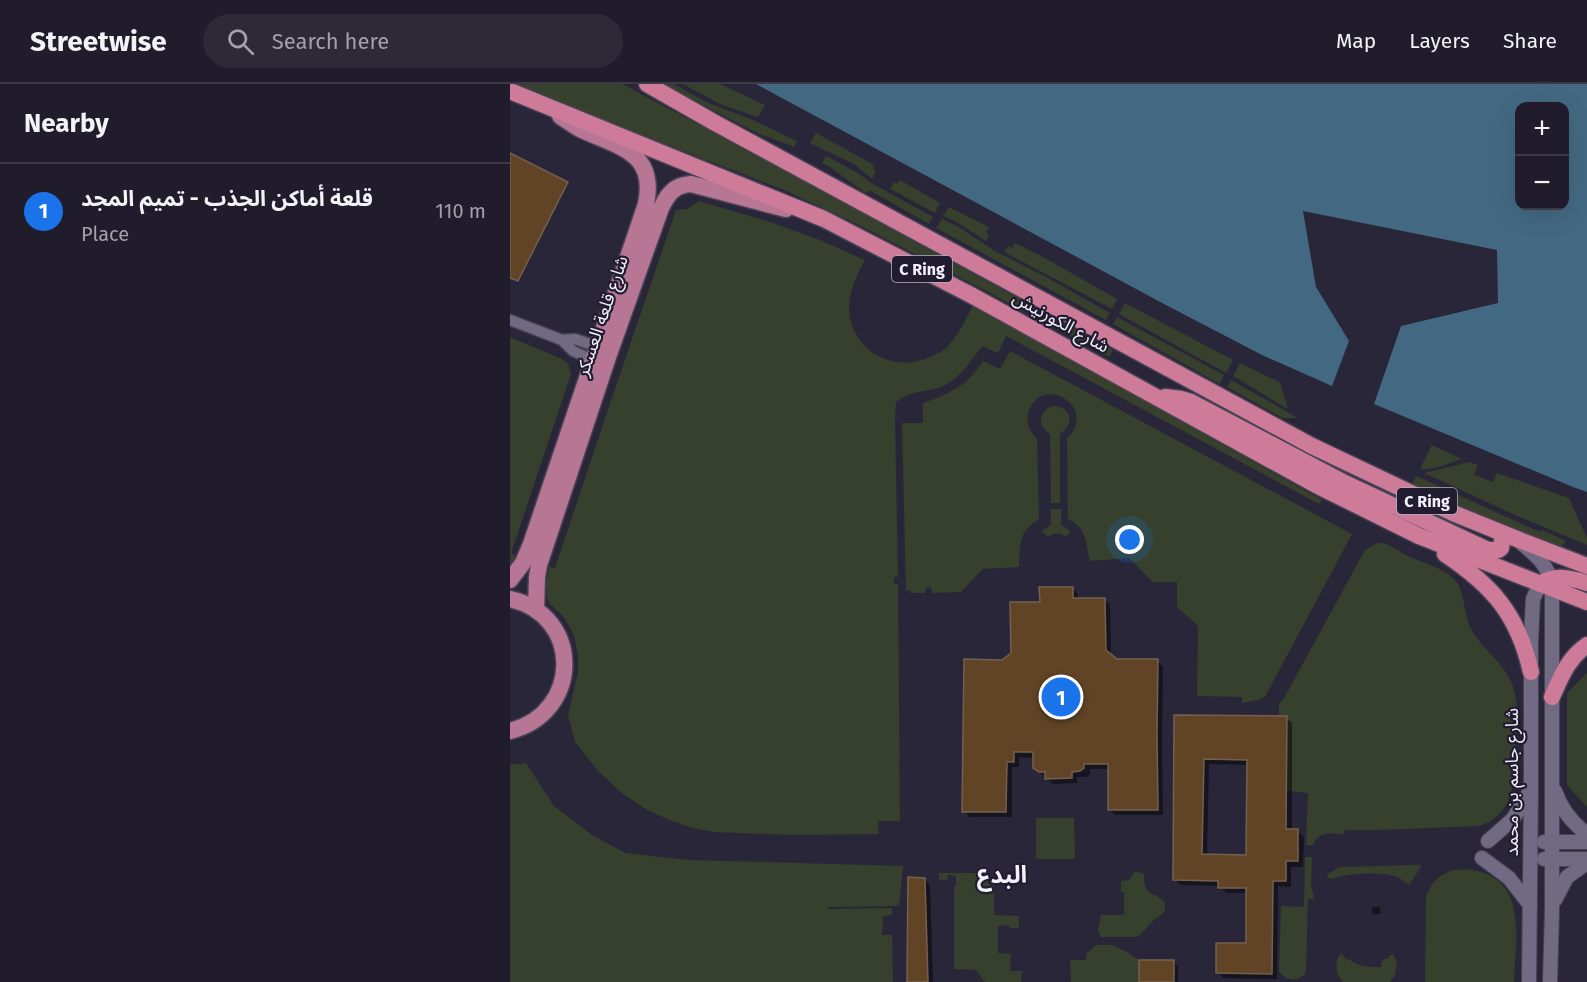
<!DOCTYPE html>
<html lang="en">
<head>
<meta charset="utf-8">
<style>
	body { margin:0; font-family:"Fira Sans","Noto Sans Arabic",sans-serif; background:#2d2937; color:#f1f3f6 }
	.controls { position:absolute; right:18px; top:18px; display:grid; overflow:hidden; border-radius:12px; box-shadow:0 6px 24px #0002 }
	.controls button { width:54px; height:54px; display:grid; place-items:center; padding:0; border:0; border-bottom:2px solid #3d3a47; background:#201c2b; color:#f1f3f6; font:30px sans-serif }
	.you { position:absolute; left:620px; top:456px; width:21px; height:21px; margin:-15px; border:4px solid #fff; border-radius:50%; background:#1a73e8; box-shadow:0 0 0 9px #1a73e833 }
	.badge { display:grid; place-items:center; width:39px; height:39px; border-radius:50%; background:#1a73e8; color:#fff; font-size:20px; font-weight:700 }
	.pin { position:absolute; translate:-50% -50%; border:3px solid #fff; box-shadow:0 2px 6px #0006 }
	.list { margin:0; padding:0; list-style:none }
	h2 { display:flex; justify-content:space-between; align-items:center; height:78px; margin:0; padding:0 24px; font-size:26px }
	h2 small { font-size:20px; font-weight:400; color:#a2a1a9 }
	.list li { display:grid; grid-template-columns:39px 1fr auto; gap:18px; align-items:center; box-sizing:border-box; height:96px; padding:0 24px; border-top:2px solid #3d3a47 }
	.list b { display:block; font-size:22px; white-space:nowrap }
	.list p { margin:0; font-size:20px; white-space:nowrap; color:#a2a1a9 }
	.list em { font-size:20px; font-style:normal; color:#a2a1a9 }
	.icon { flex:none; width:33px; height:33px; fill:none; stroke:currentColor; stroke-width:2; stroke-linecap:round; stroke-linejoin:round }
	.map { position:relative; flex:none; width:1077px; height:898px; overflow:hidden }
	header { display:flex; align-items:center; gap:36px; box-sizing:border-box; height:84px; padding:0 30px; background:#201c2b; border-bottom:2px solid #3d3a47 }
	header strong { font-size:28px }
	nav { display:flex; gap:33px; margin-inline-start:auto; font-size:21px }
	.search { width:420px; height:54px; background:#2d2937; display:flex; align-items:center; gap:15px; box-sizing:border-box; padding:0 21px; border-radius:33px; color:#a2a1a9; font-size:22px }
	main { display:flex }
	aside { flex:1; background:#201c2b }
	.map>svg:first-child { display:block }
	.green { fill:#36402c }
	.water { fill:#436982; fill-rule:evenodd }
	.shadow { fill:#0007; fill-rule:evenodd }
	.building { fill:#614426; stroke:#73614f; stroke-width:1.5; fill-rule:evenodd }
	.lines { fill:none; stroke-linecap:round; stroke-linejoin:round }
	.minor-casing { stroke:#494455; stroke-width:13 }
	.tertiary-casing { stroke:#494455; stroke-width:16 }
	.primary-casing { stroke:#494455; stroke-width:19 }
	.trunk-casing { stroke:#494455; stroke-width:19 }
	.minor { stroke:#706b82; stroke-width:10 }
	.tertiary { stroke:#706b82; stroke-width:14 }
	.primary { stroke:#b77794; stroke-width:16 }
	.trunk { stroke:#ce7b9a; stroke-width:16 }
	.labels { text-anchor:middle; stroke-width:4.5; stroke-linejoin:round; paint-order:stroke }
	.shield { fill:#211c2f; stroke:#b4b0bf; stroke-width:1.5 }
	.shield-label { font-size:16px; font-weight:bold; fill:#f3f0fd }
	.street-label { font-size:18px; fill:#f3f0fd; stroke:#211c2f }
	.district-label { font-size:24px; font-weight:bold; fill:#f3f0fd; stroke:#211c2f }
</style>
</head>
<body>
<header>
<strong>Streetwise</strong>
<div class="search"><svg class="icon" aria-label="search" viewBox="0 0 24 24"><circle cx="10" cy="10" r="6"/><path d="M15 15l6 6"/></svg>Search here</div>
<nav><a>Map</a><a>Layers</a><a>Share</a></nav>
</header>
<main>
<aside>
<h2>Nearby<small></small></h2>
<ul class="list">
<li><span class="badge">1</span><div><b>قلعة أماكن الجذب - تميم المجد</b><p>Place</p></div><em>110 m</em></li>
</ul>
</aside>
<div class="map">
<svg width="1077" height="898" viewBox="0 0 1077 898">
	<rect width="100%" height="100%" fill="#2a2639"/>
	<!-- green -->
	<g class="green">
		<path d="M 4,0 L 112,0 L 344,123 L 387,148 L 603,266 L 599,273 L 465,201 L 345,139 L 274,106 L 80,31 Z"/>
		<path d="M 153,0 L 164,0 L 196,18 L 243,36 L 287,57 L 284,63 L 249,50 Z"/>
		<path d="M 173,0 L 210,0 L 255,21 L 248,33 L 212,21 Z"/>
		<path d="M 306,49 L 364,81 L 363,85 L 366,88 L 362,95 L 344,80 L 300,59 Z"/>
		<path d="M 316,72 L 346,88 L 363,100 L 423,133 L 419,140 L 359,106 L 357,109 L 353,107 L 320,83 L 312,79 Z"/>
		<path d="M 390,96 L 430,119 L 425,129 L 380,105 L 384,98 L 387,100 Z"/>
		<path d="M 189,117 L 263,139 L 310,156 L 355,176 C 347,191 339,207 339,224 C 340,264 379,288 415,275 C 423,272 433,268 439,261 C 449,250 456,235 463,221 L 812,416 L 809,420 L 496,252 L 488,269 L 472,262 C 461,277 449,296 431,303 C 416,308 399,307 386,318 L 385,335 L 388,493 L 384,493 L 384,500 L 388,500 L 390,737 L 368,737 L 369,750 L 284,751 L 204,748 L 183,744 L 162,737 L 137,726 L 112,709 L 88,687 L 65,658 L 58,631 L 68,588 L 68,571 L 64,551 L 54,533 L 40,520 L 37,514 L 36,501 L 39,483 L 45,484 L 104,308 L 166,126 L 177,125 Z"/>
		<path d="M 439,123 L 479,143 L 476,149 L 479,151 L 476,157 L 445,137 L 433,132 Z"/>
		<path d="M 432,135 L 447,142 L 485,167 L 536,193 L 600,229 L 596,236 L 426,144 Z"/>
		<path d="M 505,159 L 533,173 L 607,215 L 602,225 L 494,168 L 498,162 L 502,164 Z"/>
		<path d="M 615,219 L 723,276 L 716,289 L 609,230 Z"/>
		<path d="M 607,233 L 714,291 L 710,300 L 603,240 Z"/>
		<path d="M 0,253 L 52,275 L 58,280 L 61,290 L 1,469 L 6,473 L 0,482 Z"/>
		<path d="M 500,267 L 842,450 L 756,611 L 751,615 L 732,619 L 732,613 L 687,612 L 688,545 L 687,541 L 667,523 L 667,498 L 643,498 L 619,474 L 580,477 C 575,458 578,445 558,435 L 557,354 C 590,323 529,287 518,330 C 516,340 521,348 527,355 L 529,435 C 508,448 510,461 509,483 L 473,485 L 451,508 L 422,509 L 421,503 L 416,504 L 415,509 L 401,509 L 400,506 L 396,507 L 392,339 L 413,339 L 413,319 C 440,310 457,302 473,277 L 490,285 Z"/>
		<path d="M 730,279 L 769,298 L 771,301 L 778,325 L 723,292 Z"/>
		<path d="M 721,296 L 788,334 L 773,334 L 717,303 Z"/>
		<path d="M 543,322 C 562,322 565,341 550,350 L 550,419 L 541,419 L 540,350 C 527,342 528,327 543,322 Z"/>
		<path d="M 922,361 L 952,375 C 939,379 923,387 910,385 Z"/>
		<path d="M 959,378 L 968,381 L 964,391 L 983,398 L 987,389 L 1059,414 L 1077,454 L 1077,461 L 1005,431 L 914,389 Z"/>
		<path d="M 906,392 L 1030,448 L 1032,446 L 1056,457 L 1051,463 L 1047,462 L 966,430 L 902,400 Z"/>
		<path d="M 541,425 L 551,425 L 551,441 L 561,447 L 556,453 C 549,449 544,448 538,453 L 531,447 L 541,441 Z"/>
		<path d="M 867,459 C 868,459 875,459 876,460 C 883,462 890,468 896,471 C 910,478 935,484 945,496 C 954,505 954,529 960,543 C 970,564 992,576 1001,598 C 1013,624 1005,657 1003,684 C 1002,693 1003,703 1000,711 C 996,727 983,738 969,742 L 869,746 L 835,746 L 834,750 C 820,750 809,746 803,761 L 796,761 L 798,709 L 777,707 L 777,632 L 769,631 L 769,620 L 773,616 L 855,466 Z"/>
		<path d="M 1077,589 L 1077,723 L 1057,701 L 1057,609 Z"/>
		<path d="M 16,679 L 44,722 L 82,751 L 115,769 L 178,776 L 393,782 L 389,821 L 386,822 L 318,823 L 318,825 L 382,824 L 382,831 L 373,832 L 372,851 L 382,851 L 383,898 L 0,898 L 0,681 Z"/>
		<path d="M 526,734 L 564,734 L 565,775 L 526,775 Z"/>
		<path d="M 795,773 L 802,773 L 801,800 L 804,815 L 798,815 L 796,888 C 790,898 776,898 769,887 L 771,822 L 794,823 Z"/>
		<path d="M 904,781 L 910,781 L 911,783 L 899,801 C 895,798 892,795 887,793 C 871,787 837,789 821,795 L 817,793 L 818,790 L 830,783 Z"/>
		<path d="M 944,786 C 950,786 957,785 963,786 C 1019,796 1005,857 1004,898 L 915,898 L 916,813 C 921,799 929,790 944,786 Z"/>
		<path d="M 625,787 L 634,790 C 634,812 640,806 654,817 C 658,832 650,830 642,838 C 636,843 633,849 627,853 L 591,853 L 588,847 L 591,831 L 614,831 L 614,808 L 611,808 L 611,797 L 619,796 Z"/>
		<path d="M 429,789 L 478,789 L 478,800 L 484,801 L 484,831 L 509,832 L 509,844 L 500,844 L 499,841 L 488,842 L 488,869 L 501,870 L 500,887 L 512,887 L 511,898 L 475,898 L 466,886 L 444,885 L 444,802 L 446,802 L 446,792 L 438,791 L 437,796 L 429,796 Z"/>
		<path d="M 586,861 L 602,861 L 617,868 L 629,876 L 629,898 L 561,898 L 560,876 L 576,876 L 576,870 Z"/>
		<path d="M 831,869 L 837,876 L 839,875 C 848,883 859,883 871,883 L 872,876 L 879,874 L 879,872 L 883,870 L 885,875 L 887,875 L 885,891 L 880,898 L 833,898 C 825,889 824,879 831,869 Z"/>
	</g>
	<!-- water -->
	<path class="water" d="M 246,0 L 1077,0 L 1077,408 L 1063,403 L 864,320 L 891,242 L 988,219 L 987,166 L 793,127 L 806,203 L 839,257 L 822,302 L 752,271 L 654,220 ZM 1010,22 L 1054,22 L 1054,122 L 1010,122 Z"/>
	<!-- shadow -->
	<g class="shadow">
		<path d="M 0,70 L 58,100 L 9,197 L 0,193 Z"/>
		<path d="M 562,504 L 568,510 L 568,516 L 594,515 L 600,521 L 601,572 L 607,577 L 648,577 L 653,583 L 652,657 L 653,731 L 605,731 L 599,725 L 599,685 L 580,685 L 580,690 L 577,693 L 567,693 L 567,699 L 543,700 L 524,683 L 524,674 L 509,673 L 509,683 L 502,683 L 502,733 L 460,733 L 454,727 L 493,577 L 502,569 L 531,519 Z"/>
		<path d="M 666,633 L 776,634 L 782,639 L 782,747 L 788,747 L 794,753 L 793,783 L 781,783 L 781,803 L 768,802 L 767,895 L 714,894 L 708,889 L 737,860 L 738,809 L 716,809 L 710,802 L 671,801 L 665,796 ZM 699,680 L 739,681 L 737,772 L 697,772 Z"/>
		<path d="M 414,795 L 420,801 L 423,898 L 399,898 Z"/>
		<path d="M 862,823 L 870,823 L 871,830 L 863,830 Z"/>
		<path d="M 663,878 L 668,882 L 668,898 L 631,898 Z"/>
	</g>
	<!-- building -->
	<g class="building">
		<path d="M 0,69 L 58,98 L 8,197 L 0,194 Z"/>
		<path d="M 529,503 L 563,503 L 563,514 L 595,514 L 596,566 L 607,575 L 648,575 L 647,650 L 648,726 L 598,726 L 598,680 L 574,680 L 574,684 L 570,687 L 562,688 L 562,694 L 535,695 L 535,688 L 529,688 L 523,684 L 523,668 L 504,668 L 504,678 L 497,678 L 496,728 L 452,728 L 454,575 L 492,576 L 501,569 L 500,518 L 530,518 Z"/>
		<path d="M 664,631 L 777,632 L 776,745 L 788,745 L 788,777 L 776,777 L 776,797 L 763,797 L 762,890 L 706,889 L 706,859 L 736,859 L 736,804 L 708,804 L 708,797 L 663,796 ZM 694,675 L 737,676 L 736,771 L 692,770 Z"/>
		<path d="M 398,793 L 415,794 L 418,898 L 397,898 Z"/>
		<rect x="629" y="876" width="35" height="22"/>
	</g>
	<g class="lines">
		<!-- minor casing -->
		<g class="minor-casing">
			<g id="minor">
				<path d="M 0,236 L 52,256 L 63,267 L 83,276"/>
				<path d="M 52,256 L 65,255 L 88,263"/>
			</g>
		</g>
		<!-- tertiary casing -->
		<g class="tertiary-casing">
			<g id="tertiary">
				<path d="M 1011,459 C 1025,470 1039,482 1042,501 L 1042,827 L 1040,898"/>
				<path d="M 1045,707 C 1051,725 1061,738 1077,750"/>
				<path d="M 978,757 L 1003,735 L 1020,707"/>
				<path d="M 1034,758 L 1077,758"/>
				<path d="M 972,774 L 999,794 L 1020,821"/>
				<path d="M 1034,775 L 1077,775"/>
				<path d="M 1045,816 L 1057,793 L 1077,779"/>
				<path d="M 1019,898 L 1021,705 L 1021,556 L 1023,515 L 1030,500"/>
			</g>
		</g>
		<!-- primary casing -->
		<g class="primary-casing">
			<g id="primary">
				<path d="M 0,496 L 13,479 L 21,460 L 136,120 C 147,67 107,63 70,45 C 63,41 56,36 50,32"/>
				<path d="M 0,515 C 73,531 72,629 0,647"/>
				<path d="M 26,526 L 27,493 L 29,481 L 98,273 L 151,124 C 158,110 164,101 181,100 L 276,125"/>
			</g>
		</g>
		<!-- trunk casing -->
		<g class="trunk-casing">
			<g id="trunk">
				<path d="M 137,0 L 207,40 L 802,362 L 943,429 L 1007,455 L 1077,482"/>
				<path d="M 0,7 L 314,135 L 461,211 L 806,401 L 909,452 L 1077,518"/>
				<path d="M 655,313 L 671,315 L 681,318 L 835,399 L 978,466 L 988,466 L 991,464 L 993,450"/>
				<path d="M 935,470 C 983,502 1008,531 1021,588"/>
				<path d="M 1030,500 C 1045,490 1061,494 1077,499"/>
				<path d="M 1042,613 C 1051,593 1058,574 1077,561"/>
			</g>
		</g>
		<!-- minor -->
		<use href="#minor" class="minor"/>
		<!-- tertiary -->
		<use href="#tertiary" class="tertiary"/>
		<!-- primary -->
		<use href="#primary" class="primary"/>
		<!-- trunk -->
		<use href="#trunk" class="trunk"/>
	</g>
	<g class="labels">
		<!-- shield labels -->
		<g class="shield">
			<rect x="382" y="172" width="60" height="26" rx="4.5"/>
			<rect x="887" y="404" width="60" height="26" rx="4.5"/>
		</g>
		<g class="shield-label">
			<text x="412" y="191">C Ring</text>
			<text x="917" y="423">C Ring</text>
		</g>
		<!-- street labels -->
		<g class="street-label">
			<text transform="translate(92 232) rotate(-71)" y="6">شارع قلعة العسكر</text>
			<text transform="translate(551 238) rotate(29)" y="6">شارع الكورنيش</text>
			<text transform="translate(1002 698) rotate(-90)" y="6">شارع جاسم بن محمد</text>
		</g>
		<!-- district labels -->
		<g class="district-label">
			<text x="492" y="799">البدع</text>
		</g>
	</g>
</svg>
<div class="controls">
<button>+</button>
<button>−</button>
</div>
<div class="you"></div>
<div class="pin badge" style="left:551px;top:613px">1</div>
</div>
</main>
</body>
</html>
